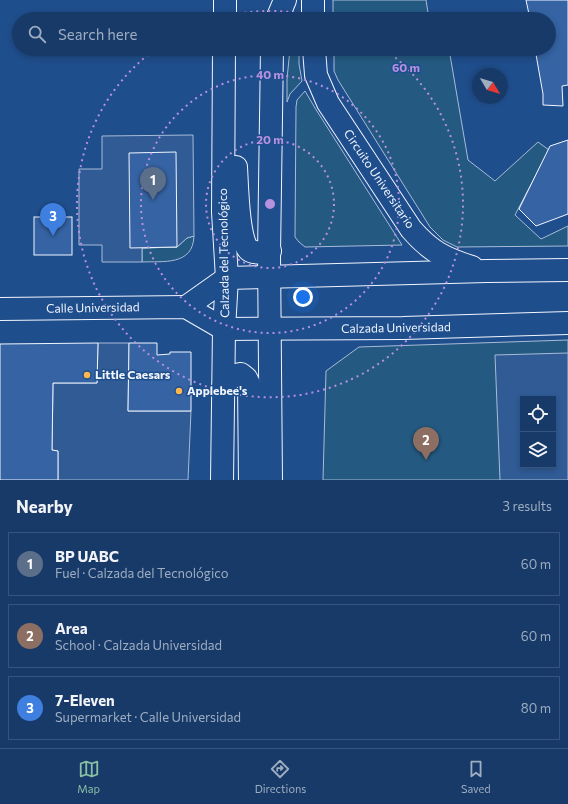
<!DOCTYPE html>
<html lang="en">
<head>
<meta charset="utf-8">
<style>
	body { margin:0; font-family:Commissioner,sans-serif; background:#20416f; color:#f1f3f6 }
	.controls { position:absolute; right:12px; bottom:12px; display:grid; overflow:hidden; border-radius:0px; box-shadow:0 2px 6px #0003 }
	.controls button { width:36px; height:36px; display:grid; place-items:center; padding:0; border:0; border-bottom:1px solid #36547d; background:#173a69; color:#f1f3f6; font:20px sans-serif }
	.compass { position:absolute; left:472px; top:68px; width:36px; height:36px; border-radius:50%; background:#173a69; box-shadow:0 2px 6px #0003; rotate:128deg }
	.you { position:absolute; left:303px; top:297px; width:14px; height:14px; margin:-10px; border:3px solid #fff; border-radius:50%; background:#1a73e8; box-shadow:0 0 0 6px #1a73e833 }
	.badge { display:grid; place-items:center; width:26px; height:26px; border-radius:50%; background:#8abfa5; color:#fff; font-size:13px; font-weight:700 }
	.pin { position:absolute; translate:-50% -33px; filter:drop-shadow(0 1px 2px #0008) }
	.pin::after { content:''; position:absolute; top:21px; width:14px; height:12px; background:inherit; clip-path:polygon(0 0,100% 0,50% 100%) }
	.list { margin:0; padding:0; list-style:none }
	h2 { display:flex; justify-content:space-between; align-items:center; height:52px; margin:0; padding:0 16px; font-size:17px }
	h2 small { font-size:13px; font-weight:400; color:#9eadc0 }
	.list li { display:grid; grid-template-columns:26px 1fr auto; gap:12px; align-items:center; box-sizing:border-box; height:64px; margin:0 8px 8px; padding:0 8px; border:1px solid #36547d; border-radius:0px }
	.list b { display:block; font-size:15px; white-space:nowrap }
	.list p { margin:0; font-size:13px; white-space:nowrap; color:#9eadc0 }
	.list em { font-size:13px; font-style:normal; color:#9eadc0 }
	.icon { flex:none; width:22px; height:22px; fill:none; stroke:currentColor; stroke-width:2; stroke-linecap:round; stroke-linejoin:round }
	.map { position:relative; flex:none; width:568px; height:480px; overflow:hidden }
	.search { position:absolute; background:#173a69; box-shadow:0 2px 6px #0003; left:12px; right:12px; top:12px; height:44px; display:flex; align-items:center; gap:10px; box-sizing:border-box; padding:0 14px; border-radius:22px; color:#9eadc0; font-size:15px }
	.sheet { height:268px; background:#173a69 }
	nav { display:flex; justify-content:space-around; align-items:center; box-sizing:border-box; height:56px; border-top:1px solid #36547d; background:#173a69; font-size:11px; color:#9eadc0 }
	nav a { display:grid; justify-items:center; gap:2px }
	nav .on { color:#8abfa5 }
	.map>svg:first-child { display:block }
	.green { fill:#245a82; stroke:#a8bbd7; fill-rule:evenodd }
	.parking { fill:#305b95; stroke:#a8bbd7; fill-rule:evenodd }
	.building { fill:#3563a3; stroke:#f2f6ff }
	.lines { fill:none; stroke-linecap:round; stroke-linejoin:round }
	.secondary-casing { stroke:#f2f6ff; stroke-width:24 }
	.primary-casing { stroke:#f2f6ff; stroke-width:24 }
	.secondary { stroke:#1f4e8c; stroke-width:22 }
	.primary { stroke:#1f4e8c; stroke-width:22 }
	.ring { fill:none; stroke:#b691df; stroke-width:2; stroke-dasharray:2 4 }
	.poi-dot { fill:#ffb74d; stroke:#1f4e8c; stroke-width:1.5 }
	.labels { text-anchor:middle; stroke-width:3; stroke-linejoin:round; paint-order:stroke }
	.street-label { font-size:12px; fill:#f2f6ff; stroke:#1f4e8c }
	.poi-label { font-size:12px; font-weight:bold; fill:#f2f6ff; stroke:#1f4e8c; text-anchor:start }
	.centre { fill:#b691df; stroke:#1f4e8c; stroke-width:2 }
	.ring-label { font-size:12px; text-anchor:middle; font-weight:bold; fill:#b691df; stroke:#1f4e8c; stroke-width:3; stroke-linejoin:round; paint-order:stroke }
</style>
</head>
<body>
<div class="map">
<svg width="568" height="480" viewBox="0 0 568 480">
	<rect width="100%" height="100%" fill="#1f4e8c"/>
	<!-- green -->
	<g class="green">
		<path d="M 333,0 L 426,0 L 429,19 L 333,19 Z"/>
		<path d="M 290,49 L 299,49 L 299,64 L 302,81 L 290,94 L 287,102 L 287,79 Z"/>
		<path d="M 334,49 L 449,49 L 468,160 L 495,181 L 538,142 L 549,150 L 515,215 L 541,239 L 568,226 L 568,246 L 457,247 L 443,240 L 430,227 L 338,80 L 334,71 Z"/>
		<path d="M 305,91 L 315,108 L 402,245 L 305,247 L 299,242 L 295,237 L 296,107 L 297,100 Z"/>
		<path d="M 194,236 C 193,266 163,261 142,262 L 142,248 L 177,247 L 187,238 Z"/>
		<path d="M 568,340 L 568,480 L 323,480 L 326,371 L 359,347 ZM 523,399 L 553,399 L 553,465 L 523,465 Z"/>
	</g>
	<!-- parking -->
	<g class="parking">
		<path d="M 193,135 L 194,236 L 187,238 L 177,247 L 142,248 L 142,262 L 102,262 L 102,245 L 79,245 L 79,169 L 102,169 L 102,136 Z"/>
		<path d="M 98,343 L 129,343 L 128,411 L 191,411 L 188,480 L 58,480 L 58,451 L 52,450 L 53,383 L 97,383 Z"/>
		<path d="M 568,353 L 568,480 L 500,480 L 495,355 ZM 523,399 L 553,399 L 553,465 L 523,465 Z"/>
	</g>
	<!-- building -->
	<g class="building">
		<path d="M 526,0 L 568,0 L 568,85 L 562,86 L 563,106 L 543,105 L 543,94 L 535,49 L 549,49 L 549,19 L 530,19 Z"/>
		<path d="M 568,140 L 568,214 L 536,226 L 519,209 L 550,146 Z"/>
		<path d="M 176,152 L 177,247 L 130,248 L 129,153 Z"/>
		<rect x="34" y="217" width="38" height="38"/>
		<path d="M 98,343 L 97,383 L 53,383 L 52,450 L 58,451 L 58,480 L 0,480 L 0,344 Z"/>
		<path d="M 129,343 L 157,343 L 157,355 L 170,354 L 170,352 L 191,352 L 191,411 L 128,411 Z"/>
	</g>
	<g class="lines">
		<!-- secondary casing -->
		<g class="secondary-casing">
			<g id="secondary">
				<path d="M 313,0 L 313,19"/>
				<path d="M 314,49 L 316,75 L 328,103 L 411,229 C 430,251 445,259 472,267"/>
				<path d="M 186,307 L 227,278 L 487,271 L 568,270"/>
				<path d="M 0,309 L 186,307 L 224,329 L 403,328 L 568,323"/>
			</g>
		</g>
		<!-- primary casing -->
		<g class="primary-casing">
			<g id="primary">
				<path d="M 225,19 L 225,0"/>
				<path d="M 277,19 L 285,0"/>
				<path d="M 236,167 C 237,182 238,242 249,250 C 255,254 263,252 270,251"/>
				<path d="M 223,387 C 228,381 232,375 241,374 L 246,378 L 249,384 L 250,480"/>
				<path d="M 222,480 L 224,329 L 227,278 L 223,212 L 224,49"/>
				<path d="M 271,480 L 269,254 L 272,49"/>
			</g>
		</g>
		<!-- secondary -->
		<use href="#secondary" class="secondary"/>
		<!-- primary -->
		<use href="#primary" class="primary"/>
	</g>
	<!-- distance rings -->
	<g class="ring">
		<circle cx="270" cy="204" r="64"/>
		<circle cx="270" cy="204" r="129"/>
		<path d="M215 19A193 193 0 0 1 325 19M386 50A193 193 0 1 1 154 50"/>
	</g>
	<!-- markers -->
	<g class="poi-dot">
		<circle cx="87" cy="375" r="4"/>
		<circle cx="179" cy="391" r="4"/>
	</g>
	<g class="labels">
		<!-- street labels -->
		<g class="street-label">
			<text transform="translate(379 179) rotate(56)" y="4">Circuito Universitario</text>
			<text transform="translate(224 253) rotate(-91)" y="4">Calzada del Tecnológico</text>
			<text transform="translate(93 308) rotate(-1)" y="4">Calle Universidad</text>
			<text transform="translate(396 328) rotate(-1)" y="4">Calzada Universidad</text>
		</g>
		<!-- poi labels -->
		<g class="poi-label">
			<text x="95" y="379">Little Caesars</text>
			<text x="187" y="395">Applebee's</text>
		</g>
	</g>
	<circle cx="270" cy="204" r="6" class="centre"/>
	<g class="ring-label">
		<text x="406" y="72">60 m</text>
		<text x="270" y="79">40 m</text>
		<text x="270" y="144">20 m</text>
	</g>
</svg>
<div class="controls">
<button><svg class="icon" aria-label="locate" viewBox="0 0 24 24"><circle cx="12" cy="12" r="6"/><path d="M12 2v4M12 18v4M2 12h4M18 12h4"/></svg></button>
<button><svg class="icon" aria-label="layers" viewBox="0 0 24 24"><path d="M12 4l9 5-9 5-9-5zM3 14l9 5 9-5"/></svg></button>
</div>
<svg class="compass" viewBox="-18 -18 36 36"><path d="M0-13l5 13h-10z" fill="#e53935"/><path d="M0 13l5-13h-10z" fill="#9eadc0"/></svg>
<div class="you"></div>
<div class="pin badge" style="left:153px;top:200px;background:#5c6f8a">1</div>
<div class="pin badge" style="left:426px;top:460px;background:#8d6e63">2</div>
<div class="pin badge" style="left:53px;top:236px;background:#3f7fe0">3</div>
<div class="search"><svg class="icon" aria-label="search" viewBox="0 0 24 24"><circle cx="10" cy="10" r="6"/><path d="M15 15l6 6"/></svg>Search here</div>
</div>
<section class="sheet">
<h2>Nearby<small>3 results</small></h2>
<ul class="list">
<li><span class="badge" style="background:#5c6f8a">1</span><div><b>BP UABC</b><p>Fuel · Calzada del Tecnológico</p></div><em>60 m</em></li>
<li><span class="badge" style="background:#8d6e63">2</span><div><b>Area</b><p>School · Calzada Universidad</p></div><em>60 m</em></li>
<li><span class="badge" style="background:#3f7fe0">3</span><div><b>7-Eleven</b><p>Supermarket · Calle Universidad</p></div><em>80 m</em></li>
</ul>
</section>
<nav>
<a class="on"><svg class="icon" aria-label="map" viewBox="0 0 24 24"><path d="M3 6l6-2 6 2 6-2v14l-6 2-6-2-6 2zM9 4v14M15 6v14"/></svg>Map</a>
<a><svg class="icon" aria-label="directions" viewBox="0 0 24 24"><path d="M12 3l9 9-9 9-9-9zM9 14v-3h6M13 9l2 2-2 2"/></svg>Directions</a>
<a><svg class="icon" aria-label="saved" viewBox="0 0 24 24"><path d="M7 4h10v16l-5-4-5 4z"/></svg>Saved</a>
</nav>
</body>
</html>
